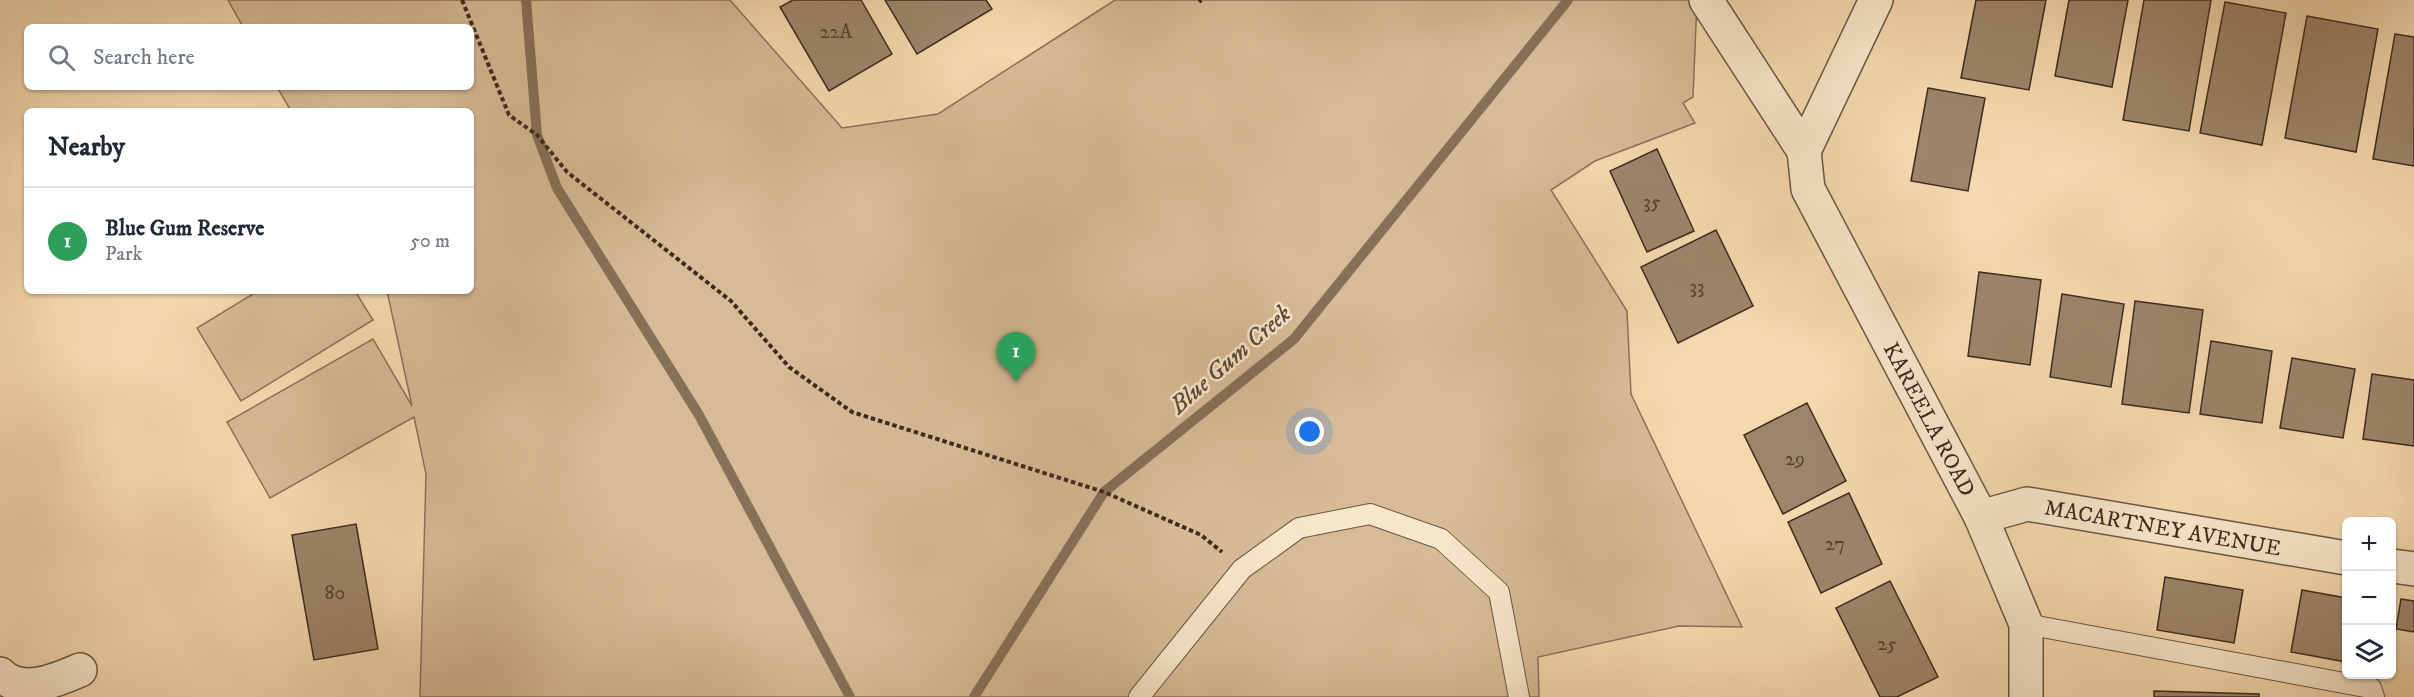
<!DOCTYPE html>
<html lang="en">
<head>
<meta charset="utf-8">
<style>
	body { margin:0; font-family:"IM FELL DW Pica",serif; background:#f6f6f7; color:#1f2937 }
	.controls { position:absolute; right:18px; bottom:18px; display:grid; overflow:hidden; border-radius:9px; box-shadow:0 2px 4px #0004 }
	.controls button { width:54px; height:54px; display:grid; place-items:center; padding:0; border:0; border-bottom:2px solid #e0e1e3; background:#fff; color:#1f2937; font:30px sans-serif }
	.you { position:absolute; left:1310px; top:432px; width:21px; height:21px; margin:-15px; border:4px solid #fff; border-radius:50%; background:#1a73e8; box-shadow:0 0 0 9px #1a73e833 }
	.badge { display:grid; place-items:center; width:39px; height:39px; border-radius:50%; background:#b45309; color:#fff; font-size:20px; font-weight:700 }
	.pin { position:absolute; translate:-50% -50px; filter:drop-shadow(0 2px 3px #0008) }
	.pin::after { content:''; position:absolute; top:32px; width:21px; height:18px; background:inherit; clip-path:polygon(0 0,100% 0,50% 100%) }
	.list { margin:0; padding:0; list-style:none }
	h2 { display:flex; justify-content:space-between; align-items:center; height:78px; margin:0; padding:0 24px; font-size:26px }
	h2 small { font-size:20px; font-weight:400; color:#747a83 }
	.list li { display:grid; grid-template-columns:39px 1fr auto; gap:18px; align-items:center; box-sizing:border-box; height:108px; padding:0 24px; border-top:2px solid #e0e1e3 }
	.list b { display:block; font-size:22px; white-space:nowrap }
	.list p { margin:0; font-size:20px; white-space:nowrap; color:#747a83 }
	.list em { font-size:20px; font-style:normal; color:#747a83 }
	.icon { flex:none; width:33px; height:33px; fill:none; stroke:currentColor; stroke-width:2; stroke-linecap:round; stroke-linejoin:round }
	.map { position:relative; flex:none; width:2414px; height:697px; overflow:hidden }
	.search { position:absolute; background:#fff; box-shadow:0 2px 4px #0004; left:24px; top:24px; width:450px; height:66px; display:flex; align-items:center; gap:15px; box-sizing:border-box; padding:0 21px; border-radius:9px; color:#747a83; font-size:22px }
	.panel { position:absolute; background:#fff; box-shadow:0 2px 4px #0004; left:24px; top:108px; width:450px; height:186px; border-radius:9px }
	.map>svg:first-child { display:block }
	.green { fill:#d6bb96; stroke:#8a725b; stroke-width:1.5 }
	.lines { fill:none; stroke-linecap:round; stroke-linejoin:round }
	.stream { stroke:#877058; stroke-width:10 }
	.building { fill:#9d856a; stroke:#3e2a20; stroke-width:1.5 }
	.service-casing { stroke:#6c5644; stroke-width:22 }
	.minor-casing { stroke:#6c5644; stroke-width:36 }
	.path { stroke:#3e2a20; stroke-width:4; stroke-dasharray:4.5 3; stroke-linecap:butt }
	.service { stroke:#f8e6ca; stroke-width:20 }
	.minor { stroke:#f8e6ca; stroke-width:33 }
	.labels { text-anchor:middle; stroke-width:5; stroke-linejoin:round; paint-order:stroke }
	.number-label { font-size:20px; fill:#564132 }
	.street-label { font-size:22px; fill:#3e2a20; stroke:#f8e6ca }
	.water-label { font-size:24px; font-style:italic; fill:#5c4738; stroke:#f8e6ca }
</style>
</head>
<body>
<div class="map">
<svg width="2414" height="697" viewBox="0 0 2414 697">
	<rect width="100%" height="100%" fill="#f5d9ae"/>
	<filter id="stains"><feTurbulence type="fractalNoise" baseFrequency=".00333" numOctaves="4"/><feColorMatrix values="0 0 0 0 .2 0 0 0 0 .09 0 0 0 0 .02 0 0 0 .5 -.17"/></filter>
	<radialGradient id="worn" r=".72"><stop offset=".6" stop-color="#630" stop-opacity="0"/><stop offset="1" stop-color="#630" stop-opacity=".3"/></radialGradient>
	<!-- green -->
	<g class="green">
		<path d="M 228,0 L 730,0 L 842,128 L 938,114 L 1115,0 L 1697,0 L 1693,97 L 1683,103 L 1695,123 L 1595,161 L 1551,190 L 1627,311 L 1631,394 L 1742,627 L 1679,626 L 1538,657 L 1539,697 L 420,697 L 426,474 L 414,417 L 270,498 L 227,422 L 373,339 L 412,406 L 387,291 L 471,291 L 471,111 L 291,111 L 277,87 L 471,87 L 471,27 L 243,27 Z"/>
		<path d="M 258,291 L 355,291 L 373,320 L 241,401 L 197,328 Z"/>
	</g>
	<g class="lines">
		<!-- stream -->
		<g class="stream">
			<path d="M 526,0 L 537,135 L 557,188 L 699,415 L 850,697"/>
			<path d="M 974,697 L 1104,492 L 1294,339 L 1568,0"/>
		</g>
	</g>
	<!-- building -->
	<g class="building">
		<path d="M 793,0 L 861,0 L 892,54 L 829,91 L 780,7 Z"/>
		<path d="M 885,0 L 986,0 L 992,9 L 917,54 Z"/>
		<path d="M 1976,0 L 2046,0 L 2029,90 L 1961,78 Z"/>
		<path d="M 2069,0 L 2128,0 L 2112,87 L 2055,76 Z"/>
		<path d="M 2144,0 L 2211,0 L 2189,131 L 2123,120 Z"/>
		<path d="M 2225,2 L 2286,13 L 2262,145 L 2200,133 Z"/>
		<path d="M 2307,16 L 2378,29 L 2356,152 L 2285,138 Z"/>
		<path d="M 2395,34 L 2414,37 L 2414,166 L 2373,159 Z"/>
		<path d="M 1928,88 L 1985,98 L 1968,191 L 1911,181 Z"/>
		<path d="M 1657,149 L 1694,231 L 1647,252 L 1610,171 Z"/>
		<path d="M 1716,230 L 1753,306 L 1678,343 L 1641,267 Z"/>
		<path d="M 1979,272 L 2041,280 L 2030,365 L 1968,356 Z"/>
		<path d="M 2062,294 L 2124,304 L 2111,387 L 2050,377 Z"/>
		<path d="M 2135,301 L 2203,310 L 2189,413 L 2122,404 Z"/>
		<path d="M 2211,341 L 2272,351 L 2262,423 L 2200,414 Z"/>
		<path d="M 2292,358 L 2355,369 L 2343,438 L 2280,428 Z"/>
		<path d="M 2372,374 L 2414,380 L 2414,446 L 2363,439 Z"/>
		<path d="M 1807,403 L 1846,481 L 1783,514 L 1744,435 Z"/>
		<path d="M 1849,493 L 1882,564 L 1821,593 L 1788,522 Z"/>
		<path d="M 356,524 L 378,649 L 314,660 L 292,535 Z"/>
		<path d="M 2165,577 L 2243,590 L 2234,643 L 2157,630 Z"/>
		<path d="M 1890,581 L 1938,677 L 1897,697 L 1880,697 L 1836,608 Z"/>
		<path d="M 2302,590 L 2346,598 L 2346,662 L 2291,652 Z"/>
		<path d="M 2401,599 L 2414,601 L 2414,632 L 2396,629 Z"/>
		<path d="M 2154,691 L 2259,694 L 2259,697 L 2154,697 Z"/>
	</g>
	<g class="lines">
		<!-- service casing -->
		<g class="service-casing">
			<g id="service">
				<path d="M 2026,624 L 2371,688 L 2374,697"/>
				<path d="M 1139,697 L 1242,569 L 1299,528 L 1370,514 L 1441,539 L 1499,592 L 1519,697"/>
			</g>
		</g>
		<!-- minor casing -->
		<g class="minor-casing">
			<g id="minor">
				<path d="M 1706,0 L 1804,151 L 1808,189 L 1981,517 L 2026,624 L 2026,697"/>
				<path d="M 1804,151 L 1876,0"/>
				<path d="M 1981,517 L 2027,504 L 2346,558"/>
				<path d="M 2392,566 L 2414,569"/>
				<path d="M 0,674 C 21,696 57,680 80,670"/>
			</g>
		</g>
		<!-- path -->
		<g class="path">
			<path d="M 462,0 L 509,115 L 537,135 L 567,172 L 731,301 L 789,367 L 852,412 L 1104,492 L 1201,535 L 1222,552"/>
			<path d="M 1199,2 L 1201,0"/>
		</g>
		<!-- service -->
		<use href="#service" class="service"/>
		<!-- minor -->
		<use href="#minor" class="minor"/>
	</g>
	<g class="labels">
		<!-- number labels -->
		<g class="number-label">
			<text x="836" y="38">22A</text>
			<text x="1652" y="208">35</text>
			<text x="1697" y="293">33</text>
			<text x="1795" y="465">29</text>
			<text x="1835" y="550">27</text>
			<text x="335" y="599">80</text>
			<text x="1887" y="650">25</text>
		</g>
		<!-- street labels -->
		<g class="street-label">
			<text transform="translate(1930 419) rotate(62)" y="8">KAREELA ROAD</text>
			<text transform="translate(2163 527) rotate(10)" y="8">MACARTNEY AVENUE</text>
		</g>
		<!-- water labels -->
		<g class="water-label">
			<text transform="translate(1230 359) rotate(-41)" y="8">Blue Gum Creek</text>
		</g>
	</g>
	<rect width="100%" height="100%" filter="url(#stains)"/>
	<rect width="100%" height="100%" fill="url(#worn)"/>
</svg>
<div class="controls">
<button>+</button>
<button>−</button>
<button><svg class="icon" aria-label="layers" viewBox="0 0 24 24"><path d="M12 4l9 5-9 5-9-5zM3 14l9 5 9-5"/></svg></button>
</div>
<div class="you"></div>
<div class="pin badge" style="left:1016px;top:382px;background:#2e9e5b">1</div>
<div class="search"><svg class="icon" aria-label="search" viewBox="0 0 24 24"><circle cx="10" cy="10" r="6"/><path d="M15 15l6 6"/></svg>Search here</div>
<section class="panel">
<h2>Nearby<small></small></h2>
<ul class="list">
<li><span class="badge" style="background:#2e9e5b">1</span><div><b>Blue Gum Reserve</b><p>Park</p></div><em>50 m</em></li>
</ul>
</section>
</div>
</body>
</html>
